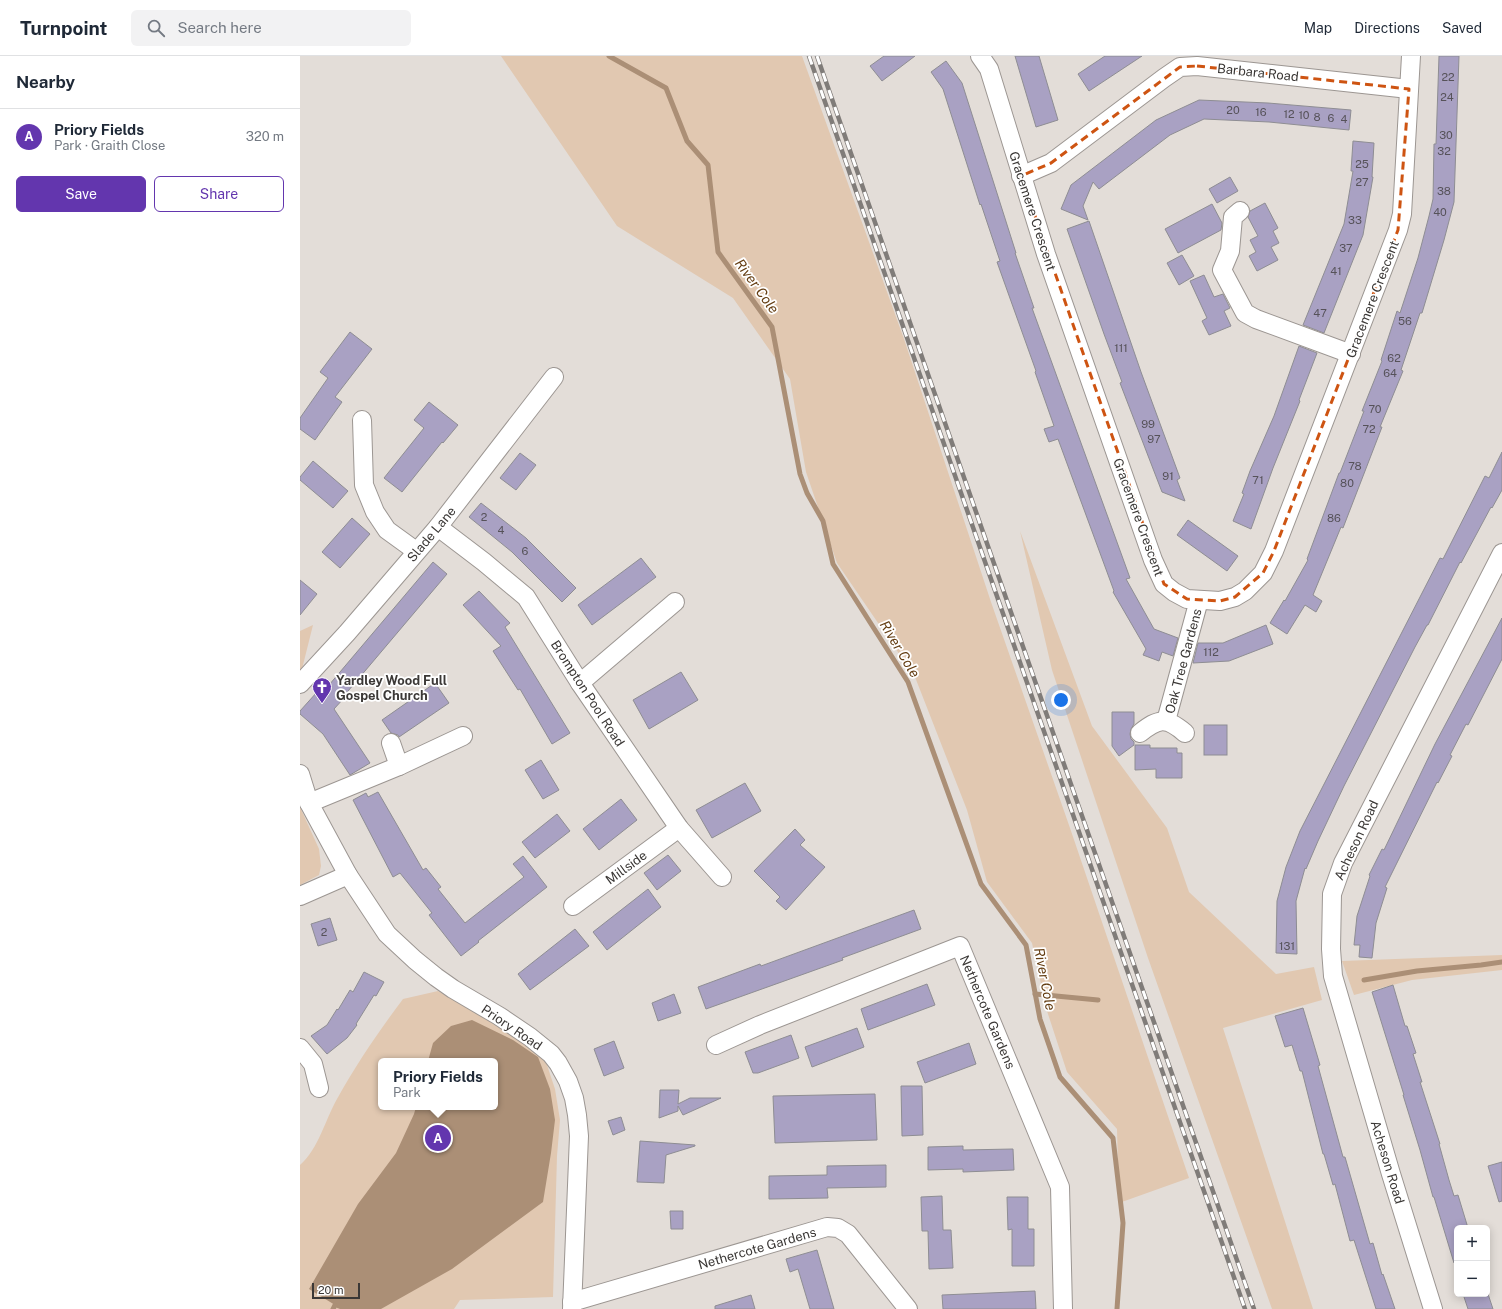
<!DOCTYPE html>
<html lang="en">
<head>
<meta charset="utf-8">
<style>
	body { margin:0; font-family:"Public Sans",sans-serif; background:#f2f2f3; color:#1f2937 }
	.controls { position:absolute; right:12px; bottom:12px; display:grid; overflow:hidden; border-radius:6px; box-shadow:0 2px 10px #0003 }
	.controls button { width:36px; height:36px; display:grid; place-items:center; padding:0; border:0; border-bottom:1px solid #e0e1e3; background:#fff; color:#1f2937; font:20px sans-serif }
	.scale { position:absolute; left:12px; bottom:10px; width:48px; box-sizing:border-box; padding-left:4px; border:2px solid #3b3836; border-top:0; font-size:11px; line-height:14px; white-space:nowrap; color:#3b3836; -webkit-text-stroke:3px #fff; paint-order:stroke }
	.you { position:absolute; left:761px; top:644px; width:14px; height:14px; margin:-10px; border:3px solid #fff; border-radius:50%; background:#1a73e8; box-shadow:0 0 0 6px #1a73e833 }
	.badge { display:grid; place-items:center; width:26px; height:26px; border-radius:50%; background:#6336ae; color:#fff; font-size:13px; font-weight:700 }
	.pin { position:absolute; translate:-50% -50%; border:2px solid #fff; box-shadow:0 1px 4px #0006 }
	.popup { position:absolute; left:78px; top:1002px; width:120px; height:52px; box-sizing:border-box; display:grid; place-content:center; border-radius:6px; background:#fff; filter:drop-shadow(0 1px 3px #0005); font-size:13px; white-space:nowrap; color:#747a83 }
	.popup b { font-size:15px; color:#1f2937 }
	.popup::after { content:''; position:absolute; left:50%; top:100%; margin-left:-8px; border:8px solid transparent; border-top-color:#fff }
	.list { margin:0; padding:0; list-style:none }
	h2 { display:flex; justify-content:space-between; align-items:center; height:52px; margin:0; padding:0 16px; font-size:17px }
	h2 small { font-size:13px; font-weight:400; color:#747a83 }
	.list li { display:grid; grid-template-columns:26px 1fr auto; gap:12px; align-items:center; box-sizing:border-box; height:56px; padding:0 16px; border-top:1px solid #e0e1e3 }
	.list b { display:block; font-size:15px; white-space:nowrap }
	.list p { margin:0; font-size:13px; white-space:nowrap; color:#747a83 }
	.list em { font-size:13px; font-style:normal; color:#747a83 }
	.actions { display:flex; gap:8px; padding:12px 16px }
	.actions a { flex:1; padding:9px 0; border:1px solid #6336ae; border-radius:6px; text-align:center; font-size:14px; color:#6336ae }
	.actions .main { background:#6336ae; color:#fff }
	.icon { flex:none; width:22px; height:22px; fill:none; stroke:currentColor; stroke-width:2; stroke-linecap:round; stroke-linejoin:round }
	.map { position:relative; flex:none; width:1202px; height:1253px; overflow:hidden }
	header { display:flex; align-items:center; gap:24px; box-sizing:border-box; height:56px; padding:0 20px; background:#fff; border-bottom:1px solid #e0e1e3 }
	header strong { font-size:19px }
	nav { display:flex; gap:22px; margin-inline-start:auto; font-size:14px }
	.search { width:280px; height:36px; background:#f2f2f3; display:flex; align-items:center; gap:10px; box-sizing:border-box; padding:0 14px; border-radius:6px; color:#747a83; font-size:15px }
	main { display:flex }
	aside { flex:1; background:#fff }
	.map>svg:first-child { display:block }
	.green { fill:#e1c8b1; fill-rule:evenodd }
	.water { fill:#ab8f76 }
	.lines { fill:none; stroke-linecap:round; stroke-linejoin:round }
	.stream { stroke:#ab8f76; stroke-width:5 }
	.building { fill:#a9a1c3; stroke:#8e8d93 }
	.minor-casing { stroke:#9c9692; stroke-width:20 }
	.minor { stroke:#fff; stroke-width:18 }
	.rail-casing { stroke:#807c79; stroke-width:4.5 }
	.rail { stroke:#fff; stroke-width:3; stroke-dasharray:9; stroke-linecap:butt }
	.marked { fill:none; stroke:#ce5412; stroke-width:3; stroke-dasharray:8 5; stroke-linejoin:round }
	.labels { text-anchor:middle; stroke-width:3.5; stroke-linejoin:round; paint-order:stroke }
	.number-label { font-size:11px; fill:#565259 }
	.street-label { font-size:13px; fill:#3b3836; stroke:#fff }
	.poi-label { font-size:13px; font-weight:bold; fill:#3b3836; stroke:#fff; text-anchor:start }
	.water-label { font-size:14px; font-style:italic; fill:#643d12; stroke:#fff }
</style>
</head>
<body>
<header>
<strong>Turnpoint</strong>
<div class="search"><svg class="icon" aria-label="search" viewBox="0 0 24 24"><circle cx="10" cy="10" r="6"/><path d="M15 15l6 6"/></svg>Search here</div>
<nav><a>Map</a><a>Directions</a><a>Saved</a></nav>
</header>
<main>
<aside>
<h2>Nearby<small></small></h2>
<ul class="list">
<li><span class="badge">A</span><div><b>Priory Fields</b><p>Park · Graith Close</p></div><em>320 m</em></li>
</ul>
<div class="actions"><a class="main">Save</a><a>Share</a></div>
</aside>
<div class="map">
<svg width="1202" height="1253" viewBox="0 0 1202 1253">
	<rect width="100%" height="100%" fill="#e3ddd8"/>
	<!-- green -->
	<g class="green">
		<path d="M 201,0 L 502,0 L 604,283 L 691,546 L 770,772 L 889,1122 L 819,1147 L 817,1073 L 767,1016 L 747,955 L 732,887 L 687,826 L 667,754 L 615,621 L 537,507 L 506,416 L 490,323 L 433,242 L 317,170 Z"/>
		<path d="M 720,475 L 792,670 L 867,772 L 889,836 L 976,918 L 1014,911 L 1022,944 L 923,972 L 1013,1253 L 972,1253 L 848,902 L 752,614 Z"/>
		<path d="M 13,569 L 2,613 L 0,615 L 0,575 Z"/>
		<path d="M 0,751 L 19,793 L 21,810 L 19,819 L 0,829 Z"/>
		<path d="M 1202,899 L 1202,914 L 1112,924 L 1054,939 L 1042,905 Z"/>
		<path d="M 138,935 L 203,972 L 245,1003 L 255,1033 L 260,1064 L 257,1100 L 253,1241 L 160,1244 L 154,1253 L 0,1253 L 0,1109 C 19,1092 25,1064 37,1043 C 57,1007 79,975 103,943 ZM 81,1005 L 195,1005 L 195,1051 L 81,1051 Z"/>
	</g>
	<!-- water -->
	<path class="water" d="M 172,964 L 213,984 L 238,1001 L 250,1033 L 255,1064 L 251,1097 L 243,1146 L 152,1213 L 81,1253 L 40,1253 L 35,1251 L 35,1249 L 9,1233 L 58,1148 L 96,1097 L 114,1058 L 116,1051 L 195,1051 L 195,1005 L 128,1005 L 133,987 L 151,970 Z"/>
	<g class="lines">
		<!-- stream -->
		<g class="stream">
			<path d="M 309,0 L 366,32 L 387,85 L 408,109 L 418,196 L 472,271 L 500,418 L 507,437 L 523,465 L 533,508 L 608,626 L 681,828 L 726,889 L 740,963 L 760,1021 L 813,1082 L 823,1167 L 817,1253"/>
			<path d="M 1064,924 L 1117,915 L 1181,909 L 1202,906"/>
			<path d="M 735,938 L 798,944"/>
			<path d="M 33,1253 L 35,1249"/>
		</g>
	</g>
	<!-- building -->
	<g class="building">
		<path d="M 584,0 L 615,0 L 582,25 L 570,10 Z"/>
		<path d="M 715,0 L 739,0 L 758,64 L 736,71 Z"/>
		<path d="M 805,0 L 842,0 L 789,35 L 778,18 Z"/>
		<path d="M 1139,0 L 1159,0 L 1154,146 L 1144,184 L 1122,257 L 1120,257 L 1101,314 L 1103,315 L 1080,371 L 1082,371 L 1043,472 L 1041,471 L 1013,539 L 1022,545 L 1016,556 L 1005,549 L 987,578 L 970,567 L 984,544 L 985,545 L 1008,504 L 1007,503 L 1039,417 L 1040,417 L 1064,355 L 1062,355 L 1082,305 L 1081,304 L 1097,255 L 1100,257 L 1118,202 L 1129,160 L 1133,143 L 1134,88 L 1136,88 Z"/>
		<path d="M 646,5 L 662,27 L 716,197 L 715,197 L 734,252 L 732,252 L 830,522 L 826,523 L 854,573 L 878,582 L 873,600 L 862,596 L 859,605 L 843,599 L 846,593 L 813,536 L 814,535 L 758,383 L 749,386 L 744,373 L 754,370 L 735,316 L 736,315 L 697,206 L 700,205 L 681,148 L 680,149 L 643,33 L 631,16 Z"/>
		<path d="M 899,44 L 968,47 L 1051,54 L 1049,74 L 969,66 L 904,63 L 870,79 L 799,133 L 793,126 L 783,150 L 788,164 L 761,153 L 771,129 L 856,64 Z"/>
		<path d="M 1053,85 L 1074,87 L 1072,121 L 1073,121 L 1063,179 L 1024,277 L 1003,269 L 1044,168 L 1053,115 L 1051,115 Z"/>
		<path d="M 930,121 L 938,135 L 917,147 L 909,133 Z"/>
		<path d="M 965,147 L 978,172 L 973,175 L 979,187 L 971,191 L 978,204 L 957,215 L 949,200 L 956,196 L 950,184 L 958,180 L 948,161 L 950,155 Z"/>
		<path d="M 912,148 L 922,167 L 921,174 L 878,197 L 865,173 Z"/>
		<path d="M 789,165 L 841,316 L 880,422 L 877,424 L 885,445 L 862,436 L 820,327 L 822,326 L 804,278 L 767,173 Z"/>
		<path d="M 882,199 L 894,220 L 879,229 L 867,207 Z"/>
		<path d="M 904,219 L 914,241 L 923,238 L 930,252 L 924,255 L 931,270 L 909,279 L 902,265 L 907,262 L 890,225 Z"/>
		<path d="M 50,276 L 72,293 L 35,341 L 42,346 L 15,384 L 0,373 L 0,362 L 28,322 L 20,316 Z"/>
		<path d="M 999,290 L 1017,297 L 999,344 L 1000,345 L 973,412 L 951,473 L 933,465 L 944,438 L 942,437 L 950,415 L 974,360 Z"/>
		<path d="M 129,346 L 158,369 L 143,387 L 142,386 L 102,436 L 84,422 L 124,372 L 114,364 Z"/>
		<path d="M 1202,396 L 1202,434 L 1192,452 L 1191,451 L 1161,507 L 1160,506 L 1128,569 L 1127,569 L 1115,591 L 1044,730 L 1018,785 L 1006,813 L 1005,812 L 996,845 L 997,898 L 976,897 L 977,845 L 986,811 L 1000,775 L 1140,502 L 1143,503 L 1185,420 L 1189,422 Z"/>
		<path d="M 220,397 L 236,409 L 216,434 L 200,422 Z"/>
		<path d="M 13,405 L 48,435 L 33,452 L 0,424 L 0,421 Z"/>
		<path d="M 181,447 L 226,482 L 276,532 L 262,546 L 212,496 L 169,461 Z"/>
		<path d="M 52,462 L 70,478 L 40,512 L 22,496 Z"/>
		<path d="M 888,464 L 938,500 L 927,515 L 877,479 Z"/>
		<path d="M 341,502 L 356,521 L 292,569 L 278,549 Z"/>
		<path d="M 133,506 L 147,518 L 43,641 L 44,642 L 34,653 L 70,707 L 50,719 L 23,678 L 0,658 L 0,655 L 26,626 L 29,629 Z"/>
		<path d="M 0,524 L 17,538 L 0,559 Z"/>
		<path d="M 179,535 L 210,567 L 205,571 L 270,677 L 252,688 L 220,633 L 218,634 L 193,595 L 201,590 L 163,549 Z"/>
		<path d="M 1202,562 L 1202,603 L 1168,669 L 1166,668 L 1150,699 L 1152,700 L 1138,727 L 1137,726 L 1085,831 L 1087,832 L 1076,867 L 1072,902 L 1059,901 L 1060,889 L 1054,889 L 1057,860 L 1070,820 L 1069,819 L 1082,793 L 1084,794 L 1135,688 Z"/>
		<path d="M 966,569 L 973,588 L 929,605 L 893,607 L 898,587 L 923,587 Z"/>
		<path d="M 381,616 L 398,644 L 349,673 L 333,644 Z"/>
		<path d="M 135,627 L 149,647 L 99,681 L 98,679 L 91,677 L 82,664 Z"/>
		<path d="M 812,656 L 834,656 L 834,668 L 831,673 L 830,678 L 831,683 L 834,686 L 834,689 L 819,700 L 812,690 Z"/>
		<rect x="904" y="669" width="23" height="30"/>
		<path d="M 835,689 L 850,689 L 850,692 L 877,692 L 877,697 L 882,697 L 882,722 L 856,722 L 856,713 L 835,714 Z"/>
		<path d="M 241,704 L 259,734 L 243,743 L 225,714 Z"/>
		<path d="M 445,727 L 461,755 L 412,782 L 396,754 Z"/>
		<path d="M 78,736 L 123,814 L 126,812 L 141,831 L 138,833 L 165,867 L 224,821 L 213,808 L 223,800 L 247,831 L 178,885 L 179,886 L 161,900 L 129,859 L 132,857 L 100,817 L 93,821 L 53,744 L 66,737 L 68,741 Z"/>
		<path d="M 321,743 L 337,764 L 299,794 L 283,773 Z"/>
		<path d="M 257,758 L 270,775 L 235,802 L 222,786 Z"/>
		<path d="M 495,773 L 505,784 L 500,789 L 525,811 L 486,854 L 476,845 L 480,841 L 454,815 Z"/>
		<path d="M 368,799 L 381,815 L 357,834 L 344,817 Z"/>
		<path d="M 348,833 L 361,851 L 307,894 L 293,876 Z"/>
		<path d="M 614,854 L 621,873 L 542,902 L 543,904 L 406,953 L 398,931 L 460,908 L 461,910 Z"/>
		<path d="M 30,862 L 37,884 L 18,890 L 11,868 Z"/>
		<path d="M 275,873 L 289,890 L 230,934 L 218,918 Z"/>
		<path d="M 64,916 L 84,926 L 76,940 L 74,939 L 56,968 L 57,969 L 47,982 L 27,998 L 11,980 L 27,969 L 37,953 L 38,954 L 50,934 L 53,936 Z"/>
		<path d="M 627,928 L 635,949 L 568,974 L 561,953 Z"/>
		<path d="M 1093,929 L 1105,970 L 1107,970 L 1116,997 L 1113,998 L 1122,1026 L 1120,1026 L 1140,1088 L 1139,1088 L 1149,1124 L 1154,1140 L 1158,1139 L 1168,1172 L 1157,1172 L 1157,1206 L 1154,1207 L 1134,1141 L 1133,1141 L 1120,1094 L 1103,1039 L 1104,1039 L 1072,936 Z"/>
		<path d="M 374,938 L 381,957 L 358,965 L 352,947 Z"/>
		<path d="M 1003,952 L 1020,1009 L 1018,1010 L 1043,1101 L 1045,1101 L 1070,1188 L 1073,1187 L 1082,1219 L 1083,1218 L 1095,1253 L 1076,1253 L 1054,1184 L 1050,1185 L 1035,1128 L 1033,1129 L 1024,1098 L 1023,1098 L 1002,1015 L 1000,1015 L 992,989 L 985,991 L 975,960 Z"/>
		<path d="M 557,972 L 564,991 L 512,1011 L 505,991 Z"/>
		<path d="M 491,979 L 499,1002 L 458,1017 L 453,1017 L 445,996 Z"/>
		<path d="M 314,985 L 324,1012 L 304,1020 L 294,993 Z"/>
		<path d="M 669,987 L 676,1008 L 625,1027 L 617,1006 Z"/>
		<path d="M 601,1030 L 622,1030 L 623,1079 L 602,1080 Z"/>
		<path d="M 360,1034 L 379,1034 L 378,1048 L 390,1042 L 421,1042 L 383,1059 L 378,1050 L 378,1055 L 359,1062 Z"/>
		<path d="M 575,1038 L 577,1084 L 475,1087 L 473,1040 Z"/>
		<path d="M 321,1061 L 325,1074 L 313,1079 L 308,1065 Z"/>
		<path d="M 340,1085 L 395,1089 L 395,1090 L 366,1099 L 364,1127 L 337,1126 Z"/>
		<path d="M 663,1090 L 663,1094 L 713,1093 L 714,1114 L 663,1116 L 663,1113 L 628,1114 L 628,1091 Z"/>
		<path d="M 1202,1106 L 1202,1145 L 1199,1146 L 1188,1110 Z"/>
		<path d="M 586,1109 L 586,1131 L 527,1132 L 528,1142 L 469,1143 L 469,1120 L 527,1119 L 527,1110 Z"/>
		<path d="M 642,1140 L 643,1174 L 651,1174 L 653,1212 L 629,1213 L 628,1175 L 622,1175 L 621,1141 Z"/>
		<path d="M 707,1141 L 728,1141 L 728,1173 L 734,1173 L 734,1210 L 712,1210 L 712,1173 L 708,1174 Z"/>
		<path d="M 370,1155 L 383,1155 L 383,1173 L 371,1173 Z"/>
		<path d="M 517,1194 L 534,1253 L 510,1253 L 498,1213 L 490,1216 L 486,1203 Z"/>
		<path d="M 735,1235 L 736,1253 L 643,1253 L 642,1239 Z"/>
		<path d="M 1163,1238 L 1188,1238 L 1193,1253 L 1168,1253 Z"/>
		<path d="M 451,1239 L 455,1253 L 415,1253 L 415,1250 Z"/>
	</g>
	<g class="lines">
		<!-- minor casing -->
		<g class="minor-casing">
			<g id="minor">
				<path d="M 680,0 L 689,13 L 746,198 L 853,504 L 864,528 L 874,536 L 887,543 L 920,545 L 935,541 L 945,535 L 963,517 L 974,495 L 1098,174 L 1102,158 L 1111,0"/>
				<path d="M 721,120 L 751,107 L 864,22 L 880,11 L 897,10 L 1109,33"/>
				<path d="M 940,155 L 933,161 L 930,195 L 922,214 L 945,257 L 956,263 L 1051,298"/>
				<path d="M 62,364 L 64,429 L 75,456 L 87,474 L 116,495"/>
				<path d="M 138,471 L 184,506 L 226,541 L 280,627 L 379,772 L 422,821"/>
				<path d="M 280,627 L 375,546"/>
				<path d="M 0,628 L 47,577 L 138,471 L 254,321"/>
				<path d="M 866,665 L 899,544"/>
				<path d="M 840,677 C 859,662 866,661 885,677"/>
				<path d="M 91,687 L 99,710"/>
				<path d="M 0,718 L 9,747 L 48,819 L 87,878 L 115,904 L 136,921 L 153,933 L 199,960 L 230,981 L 251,998 L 258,1007 L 268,1025 L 274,1042 L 277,1059 L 279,1080 L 272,1253"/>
				<path d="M 9,747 L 99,710 L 163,680"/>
				<path d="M 0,840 L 48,819"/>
				<path d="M 273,850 L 379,772"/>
				<path d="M 416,989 L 460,969 L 660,890 L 760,1131 L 763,1253"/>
				<path d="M 0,992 L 13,1008 L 19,1032"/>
				<path d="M 272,1246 L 527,1171 L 538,1172 L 548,1178 L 608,1253"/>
				<path d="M 1133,1253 L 1091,1118 L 1033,920 L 1031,893 L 1032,838 L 1043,807 L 1202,497"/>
			</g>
		</g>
		<!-- minor -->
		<use href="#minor" class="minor"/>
		<!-- rail casing -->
		<g class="rail-casing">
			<g id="rail">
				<path d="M 509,0 L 945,1253"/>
				<path d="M 517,0 L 954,1253"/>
			</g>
		</g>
		<!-- rail -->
		<use href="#rail" class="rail"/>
	</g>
	<!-- marked area -->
	<path class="marked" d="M 897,10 L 1109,33 L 1098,174 L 974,495 L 963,517 L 935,541 L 920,545 L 887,543 L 864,528 L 721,120 L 751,107 L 880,11 Z"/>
	<!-- icons -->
	<defs>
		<g id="church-pin" transform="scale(1)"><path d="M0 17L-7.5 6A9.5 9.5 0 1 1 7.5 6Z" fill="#6336ae" stroke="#fff"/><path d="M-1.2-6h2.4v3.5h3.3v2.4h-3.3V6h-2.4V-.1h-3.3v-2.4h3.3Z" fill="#fff"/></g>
	</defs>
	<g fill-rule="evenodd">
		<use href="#church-pin" x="22" y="631"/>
	</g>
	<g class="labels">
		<!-- number labels -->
		<g class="number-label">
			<text x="1148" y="25">22</text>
			<text x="1147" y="45">24</text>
			<text x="933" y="58">20</text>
			<text x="961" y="60">16</text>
			<text x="989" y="62">12</text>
			<text x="1004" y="63">10</text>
			<text x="1017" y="65">8</text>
			<text x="1031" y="66">6</text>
			<text x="1044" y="67">4</text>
			<text x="1146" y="83">30</text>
			<text x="1144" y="99">32</text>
			<text x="1062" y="112">25</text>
			<text x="1062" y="130">27</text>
			<text x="1144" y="139">38</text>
			<text x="1140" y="160">40</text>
			<text x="1055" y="168">33</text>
			<text x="1046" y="196">37</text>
			<text x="1036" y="219">41</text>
			<text x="1020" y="261">47</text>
			<text x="1105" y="269">56</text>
			<text x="821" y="296">111</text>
			<text x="1094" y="306">62</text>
			<text x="1090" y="321">64</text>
			<text x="1075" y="357">70</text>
			<text x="848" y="372">99</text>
			<text x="1069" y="377">72</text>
			<text x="854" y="387">97</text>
			<text x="1055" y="414">78</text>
			<text x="868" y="424">91</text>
			<text x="958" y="428">71</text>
			<text x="1047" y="431">80</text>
			<text x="184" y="465">2</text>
			<text x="1034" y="466">86</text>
			<text x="201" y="478">4</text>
			<text x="225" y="499">6</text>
			<text x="911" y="600">112</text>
			<text x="24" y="880">2</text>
			<text x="987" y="894">131</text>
		</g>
		<!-- street labels -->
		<g class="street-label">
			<text transform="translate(958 16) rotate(6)" y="5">Barbara Road</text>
			<text transform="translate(733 155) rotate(72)" y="5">Gracemere Crescent</text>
			<text transform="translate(1072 243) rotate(-69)" y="5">Gracemere Crescent</text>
			<text transform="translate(839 461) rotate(70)" y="5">Gracemere Crescent</text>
			<text transform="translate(131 478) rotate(-50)" y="5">Slade Lane</text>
			<text transform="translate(883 605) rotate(-75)" y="5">Oak Tree Gardens</text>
			<text transform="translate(288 637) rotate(57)" y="5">Brompton Pool Road</text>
			<text transform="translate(1056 784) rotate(-65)" y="5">Acheson Road</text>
			<text transform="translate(326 811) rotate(-36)" y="5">Millside</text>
			<text transform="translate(688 956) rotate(67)" y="5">Nethercote Gardens</text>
			<text transform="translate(212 971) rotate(34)" y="5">Priory Road</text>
			<text transform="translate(1088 1106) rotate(73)" y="5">Acheson Road</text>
			<text transform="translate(457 1192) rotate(-16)" y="5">Nethercote Gardens</text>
		</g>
		<!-- poi labels -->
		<g class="poi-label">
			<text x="36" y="629">Yardley Wood Full<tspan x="36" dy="15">Gospel Church</tspan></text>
		</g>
		<!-- water labels -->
		<g class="water-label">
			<text transform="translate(457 230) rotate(54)" y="5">River Cole</text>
			<text transform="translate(600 593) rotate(59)" y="5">River Cole</text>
			<text transform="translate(745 923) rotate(79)" y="5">River Cole</text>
		</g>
	</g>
</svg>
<div class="controls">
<button>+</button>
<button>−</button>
</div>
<div class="scale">20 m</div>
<div class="you"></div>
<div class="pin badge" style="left:138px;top:1082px">A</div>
<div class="popup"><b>Priory Fields</b>Park</div>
</div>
</main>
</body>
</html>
